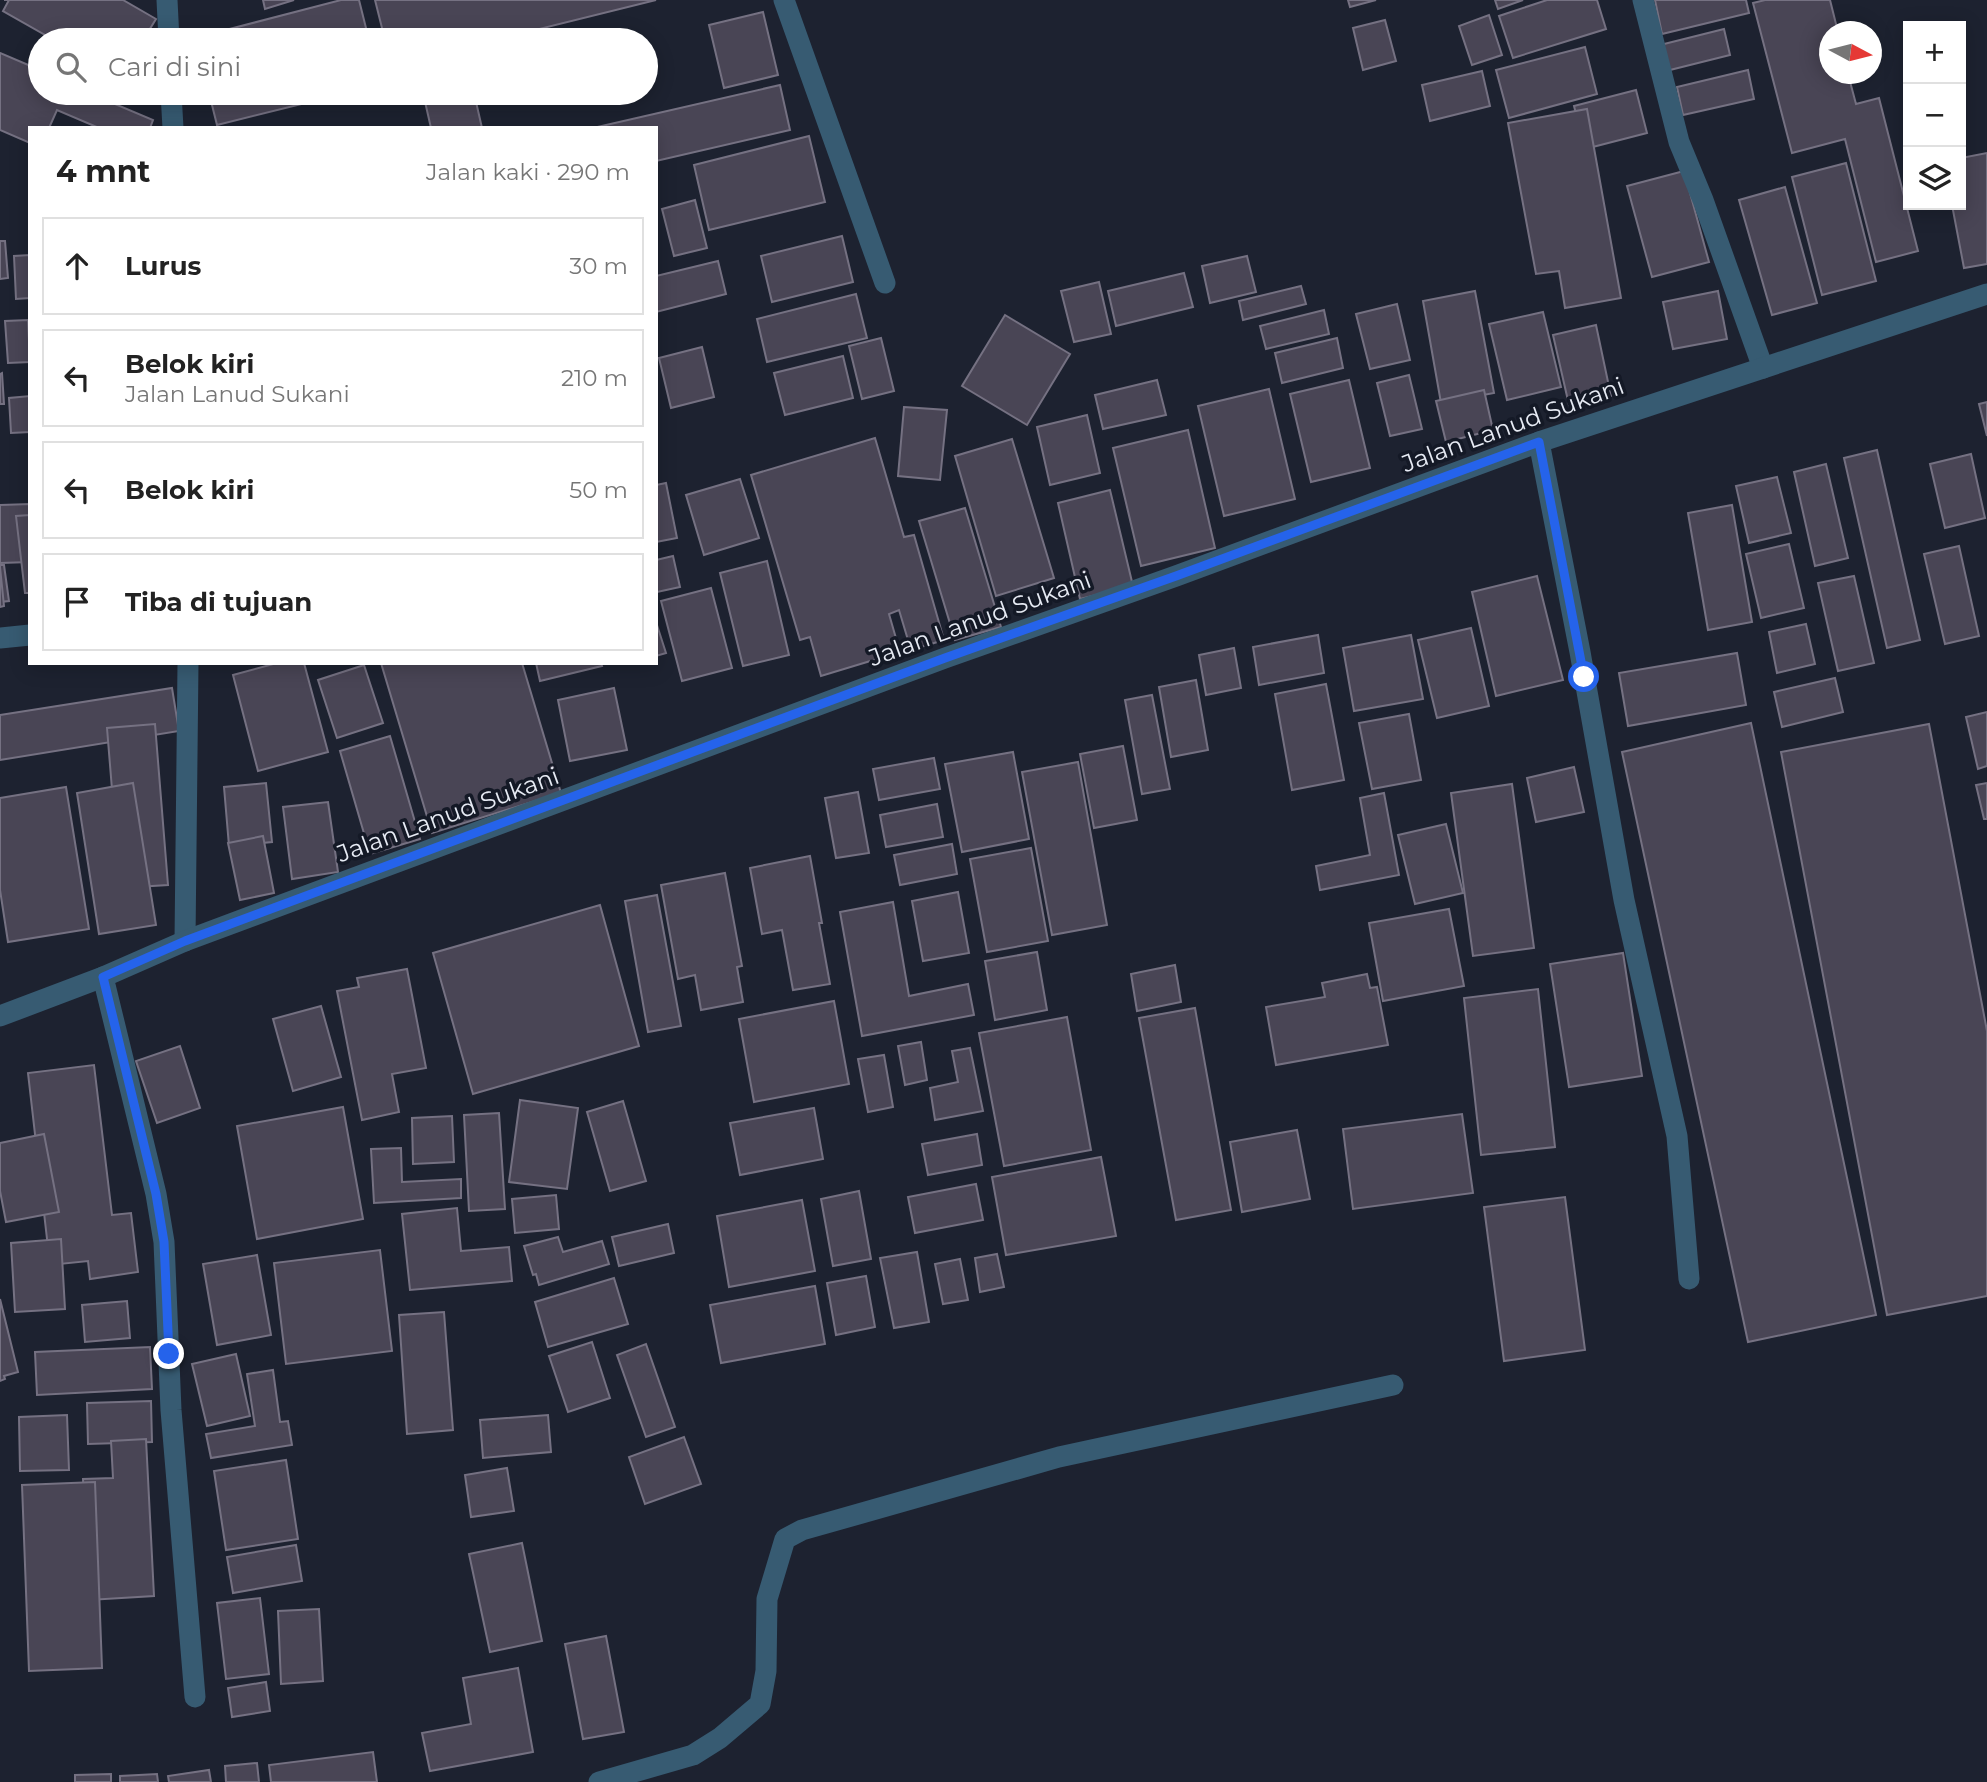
<!DOCTYPE html>
<html lang="id">
<head>
<meta charset="utf-8">
<style>
	body { margin:0; font-family:Montserrat,sans-serif; background:#f6f6f6; color:#222 }
	.controls { position:absolute; right:21px; top:21px; display:grid; overflow:hidden; border-radius:0px; box-shadow:0 4px 18px #0003 }
	.controls button { width:63px; height:63px; display:grid; place-items:center; padding:0; border:0; border-bottom:2px solid #e0e0e0; background:#fff; color:#222; font:35px sans-serif }
	.compass { position:absolute; left:1819px; top:21px; width:63px; height:63px; border-radius:50%; background:#fff; box-shadow:0 4px 18px #0003; rotate:97deg }
	.stop { position:absolute; width:21px; height:21px; margin:-16px; border:5px solid #2563eb; border-radius:50%; background:#fff }
	.stop.end { background:#2563eb; border-color:#fff; box-shadow:0 2px 7px #0008 }
	.list { margin:0; padding:0; list-style:none }
	h2 { display:flex; justify-content:space-between; align-items:center; height:91px; margin:0; padding:0 28px; font-size:30px }
	h2 small { font-size:23px; font-weight:400; color:#767676 }
	.list li { display:grid; grid-template-columns:46px 1fr auto; gap:21px; align-items:center; box-sizing:border-box; height:98px; margin:0 14px 14px; padding:0 14px; border:2px solid #e0e0e0; border-radius:0px }
	.list b { display:block; font-size:26px; white-space:nowrap }
	.list p { margin:0; font-size:23px; white-space:nowrap; color:#767676 }
	.list em { font-size:23px; font-style:normal; color:#767676 }
	.icon { flex:none; width:38px; height:38px; fill:none; stroke:currentColor; stroke-width:2; stroke-linecap:round; stroke-linejoin:round }
	.map { position:relative; flex:none; width:1987px; height:1782px; overflow:hidden }
	.search { position:absolute; background:#fff; box-shadow:0 4px 18px #0003; left:28px; top:28px; width:630px; height:77px; display:flex; align-items:center; gap:18px; box-sizing:border-box; padding:0 24px; border-radius:38px; color:#767676; font-size:26px }
	.panel { position:absolute; background:#fff; box-shadow:0 4px 18px #0003; left:28px; top:126px; width:630px; height:539px; border-radius:0px }
	.map>svg:first-child { display:block }
	.building { fill:#494555; stroke:#757182; stroke-width:2 }
	.lines { fill:none; stroke-linecap:round; stroke-linejoin:round }
	.service { stroke:#375b72; stroke-width:21 }
	.minor { stroke:#375b72; stroke-width:21 }
	.tertiary { stroke:#375b72; stroke-width:21 }
	.route { stroke:#2563eb; stroke-width:9 }
	.labels { text-anchor:middle; stroke-width:7; stroke-linejoin:round; paint-order:stroke }
	.street-label { font-size:24px; fill:#e7ebf4; stroke:#141926 }
</style>
</head>
<body>
<div class="map">
<svg width="1987" height="1782" viewBox="0 0 1987 1782">
	<rect width="100%" height="100%" fill="#1d2230"/>
	<!-- building -->
	<g class="building">
		<path d="M 4,0 L 123,0 L 156,19 L 143,40 L 54,40 L 3,11 L 9,0 Z"/>
		<path d="M 263,0 L 294,0 L 265,9 Z"/>
		<path d="M 341,0 L 359,0 L 369,40 L 196,40 L 195,38 Z"/>
		<path d="M 375,0 L 656,0 L 495,40 L 385,40 Z"/>
		<path d="M 1348,0 L 1376,0 L 1350,7 Z"/>
		<path d="M 1495,0 L 1523,0 L 1498,9 Z"/>
		<path d="M 1547,0 L 1597,0 L 1606,29 L 1513,58 L 1499,16 Z"/>
		<path d="M 1655,0 L 1746,0 L 1749,13 L 1662,34 Z"/>
		<path d="M 1765,0 L 1830,0 L 1838,32 L 1829,32 L 1829,74 L 1848,74 L 1856,104 L 1879,98 L 1918,251 L 1876,262 L 1845,139 L 1792,153 L 1753,3 Z"/>
		<path d="M 763,12 L 778,75 L 724,88 L 709,25 Z"/>
		<path d="M 1489,15 L 1502,55 L 1472,65 L 1459,26 Z"/>
		<path d="M 1385,20 L 1396,61 L 1363,70 L 1353,28 Z"/>
		<path d="M 1724,29 L 1730,55 L 1666,71 L 1660,45 Z"/>
		<path d="M 1585,47 L 1597,94 L 1509,118 L 1496,70 Z"/>
		<path d="M 0,53 L 40,70 L 40,93 L 89,93 L 153,120 L 150,128 L 99,128 L 57,110 L 49,128 L 30,128 L 30,143 L 0,130 Z"/>
		<path d="M 1748,70 L 1754,99 L 1683,115 L 1677,87 Z"/>
		<path d="M 1482,71 L 1490,106 L 1430,121 L 1422,85 Z"/>
		<path d="M 780,85 L 790,130 L 656,161 L 656,128 L 593,128 Z"/>
		<path d="M 1636,90 L 1647,133 L 1585,149 L 1574,106 Z"/>
		<path d="M 209,93 L 346,93 L 217,125 Z"/>
		<path d="M 423,93 L 474,93 L 482,128 L 431,128 Z"/>
		<path d="M 1587,109 L 1621,298 L 1565,308 L 1559,271 L 1536,274 L 1508,123 Z"/>
		<path d="M 809,136 L 825,202 L 709,230 L 694,165 Z"/>
		<path d="M 1987,153 L 1987,264 L 1964,268 L 1952,205 L 1961,205 L 1961,158 Z"/>
		<path d="M 1846,163 L 1876,281 L 1822,295 L 1792,177 Z"/>
		<path d="M 1684,171 L 1709,262 L 1652,277 L 1627,186 Z"/>
		<path d="M 1785,187 L 1817,303 L 1772,315 L 1739,200 Z"/>
		<path d="M 695,200 L 707,248 L 674,256 L 662,209 Z"/>
		<path d="M 842,236 L 853,282 L 772,302 L 761,256 Z"/>
		<path d="M 0,241 L 5,241 L 8,278 L 0,279 Z"/>
		<path d="M 30,255 L 30,298 L 16,299 L 14,256 Z"/>
		<path d="M 1247,256 L 1256,292 L 1210,303 L 1202,266 Z"/>
		<path d="M 718,261 L 726,294 L 656,312 L 656,276 Z"/>
		<path d="M 1184,273 L 1193,307 L 1116,326 L 1108,291 Z"/>
		<path d="M 1099,282 L 1111,334 L 1074,342 L 1061,291 Z"/>
		<path d="M 1301,286 L 1306,304 L 1243,320 L 1239,301 Z"/>
		<path d="M 1475,291 L 1494,393 L 1441,403 L 1423,301 Z"/>
		<path d="M 1718,291 L 1727,339 L 1673,349 L 1663,302 Z"/>
		<path d="M 856,294 L 867,338 L 767,362 L 757,319 Z"/>
		<path d="M 1397,304 L 1410,360 L 1370,369 L 1356,314 Z"/>
		<path d="M 1324,310 L 1329,334 L 1266,349 L 1260,326 Z"/>
		<path d="M 1543,312 L 1561,387 L 1507,400 L 1489,324 Z"/>
		<path d="M 1005,315 L 1070,354 L 1027,425 L 962,386 Z"/>
		<path d="M 28,320 L 30,362 L 8,363 L 5,321 Z"/>
		<path d="M 1596,325 L 1611,396 L 1569,405 L 1553,335 Z"/>
		<path d="M 881,338 L 894,391 L 862,399 L 849,346 Z"/>
		<path d="M 1337,338 L 1343,368 L 1282,383 L 1275,353 Z"/>
		<path d="M 702,347 L 714,397 L 671,408 L 659,358 Z"/>
		<path d="M 843,356 L 853,398 L 785,415 L 774,373 Z"/>
		<path d="M 2,373 L 4,404 L 0,404 L 0,374 Z"/>
		<path d="M 1409,375 L 1422,429 L 1390,436 L 1377,383 Z"/>
		<path d="M 1157,380 L 1166,415 L 1103,429 L 1095,395 Z"/>
		<path d="M 1349,380 L 1370,468 L 1311,482 L 1290,394 Z"/>
		<path d="M 1269,389 L 1295,499 L 1224,516 L 1198,406 Z"/>
		<path d="M 1484,390 L 1493,430 L 1446,442 L 1436,401 Z"/>
		<path d="M 30,396 L 30,432 L 11,433 L 9,398 Z"/>
		<path d="M 1987,402 L 1987,436 L 1979,404 Z"/>
		<path d="M 904,407 L 947,410 L 940,480 L 898,476 Z"/>
		<path d="M 1087,415 L 1100,473 L 1050,485 L 1037,427 Z"/>
		<path d="M 1188,430 L 1215,548 L 1141,566 L 1113,448 Z"/>
		<path d="M 875,438 L 904,537 L 914,535 L 944,640 L 911,650 L 899,610 L 889,614 L 900,652 L 821,676 L 810,637 L 800,640 L 751,475 Z"/>
		<path d="M 1012,439 L 1054,578 L 996,596 L 955,456 Z"/>
		<path d="M 1877,450 L 1920,640 L 1887,648 L 1844,458 Z"/>
		<path d="M 1971,454 L 1985,518 L 1945,528 L 1930,464 Z"/>
		<path d="M 1826,464 L 1848,558 L 1815,566 L 1794,472 Z"/>
		<path d="M 1777,477 L 1791,533 L 1749,543 L 1736,486 Z"/>
		<path d="M 740,479 L 759,538 L 704,555 L 686,495 Z"/>
		<path d="M 666,483 L 677,538 L 656,542 L 656,485 Z"/>
		<path d="M 1110,490 L 1133,586 L 1080,599 L 1058,503 Z"/>
		<path d="M 30,504 L 30,562 L 0,563 L 0,505 Z"/>
		<path d="M 1732,505 L 1752,622 L 1708,630 L 1688,513 Z"/>
		<path d="M 965,508 L 1001,627 L 955,640 L 919,521 Z"/>
		<path d="M 30,515 L 30,593 L 25,593 L 16,516 Z"/>
		<path d="M 1789,544 L 1804,608 L 1761,618 L 1746,554 Z"/>
		<path d="M 1959,546 L 1979,636 L 1945,644 L 1924,554 Z"/>
		<path d="M 673,556 L 680,587 L 657,592 L 656,560 Z"/>
		<path d="M 767,561 L 789,655 L 743,666 L 720,573 Z"/>
		<path d="M 0,565 L 4,565 L 9,601 L 0,602 Z"/>
		<path d="M 0,567 L 4,606 L 0,607 Z"/>
		<path d="M 1537,576 L 1563,680 L 1496,696 L 1472,592 Z"/>
		<path d="M 1854,576 L 1874,663 L 1838,671 L 1818,583 Z"/>
		<path d="M 711,588 L 732,668 L 682,681 L 661,601 Z"/>
		<path d="M 656,622 L 666,653 L 656,656 Z"/>
		<path d="M 1806,624 L 1815,664 L 1777,673 L 1769,632 Z"/>
		<path d="M 1471,628 L 1489,706 L 1437,718 L 1418,640 Z"/>
		<path d="M 1318,635 L 1324,673 L 1259,685 L 1253,647 Z"/>
		<path d="M 1411,635 L 1423,699 L 1354,711 L 1343,648 Z"/>
		<path d="M 1234,648 L 1241,688 L 1206,695 L 1199,655 Z"/>
		<path d="M 1737,653 L 1746,705 L 1628,726 L 1619,673 Z"/>
		<path d="M 277,663 L 304,663 L 328,752 L 258,771 L 233,675 Z"/>
		<path d="M 381,663 L 522,663 L 561,793 L 432,833 Z"/>
		<path d="M 536,663 L 601,663 L 602,666 L 540,681 Z"/>
		<path d="M 364,665 L 383,723 L 337,738 L 318,680 Z"/>
		<path d="M 1835,678 L 1843,712 L 1782,727 L 1774,692 Z"/>
		<path d="M 1196,680 L 1208,750 L 1171,757 L 1159,687 Z"/>
		<path d="M 1326,684 L 1344,780 L 1292,790 L 1275,694 Z"/>
		<path d="M 172,688 L 179,731 L 0,760 L 0,715 Z"/>
		<path d="M 614,688 L 627,750 L 570,761 L 558,700 Z"/>
		<path d="M 1152,695 L 1170,789 L 1142,794 L 1125,700 Z"/>
		<path d="M 1987,712 L 1987,766 L 1978,769 L 1966,717 Z"/>
		<path d="M 1409,714 L 1421,780 L 1372,789 L 1359,723 Z"/>
		<path d="M 1751,723 L 1876,1315 L 1748,1342 L 1622,752 Z"/>
		<path d="M 155,724 L 168,885 L 120,888 L 107,728 Z"/>
		<path d="M 1929,724 L 1987,1031 L 1987,1296 L 1887,1315 L 1781,752 Z"/>
		<path d="M 390,736 L 420,839 L 370,854 L 340,751 Z"/>
		<path d="M 1123,746 L 1137,820 L 1094,828 L 1080,754 Z"/>
		<path d="M 1013,752 L 1029,839 L 962,852 L 945,764 Z"/>
		<path d="M 934,758 L 940,789 L 879,800 L 873,769 Z"/>
		<path d="M 1078,762 L 1107,925 L 1052,935 L 1022,772 Z"/>
		<path d="M 1574,767 L 1584,812 L 1536,822 L 1527,778 Z"/>
		<path d="M 133,783 L 156,925 L 99,934 L 77,793 Z"/>
		<path d="M 266,783 L 272,842 L 229,846 L 224,787 Z"/>
		<path d="M 1987,783 L 1987,819 L 1984,819 L 1976,785 Z"/>
		<path d="M 1512,784 L 1534,948 L 1473,956 L 1451,793 Z"/>
		<path d="M 66,787 L 89,929 L 8,942 L 0,890 L 0,798 Z"/>
		<path d="M 858,792 L 869,853 L 836,858 L 825,798 Z"/>
		<path d="M 1384,793 L 1399,875 L 1320,890 L 1316,866 L 1370,855 L 1360,798 Z"/>
		<path d="M 328,802 L 338,872 L 292,879 L 283,807 Z"/>
		<path d="M 937,804 L 943,837 L 886,847 L 880,815 Z"/>
		<path d="M 1446,824 L 1463,893 L 1415,904 L 1398,835 Z"/>
		<path d="M 263,836 L 274,893 L 240,900 L 228,843 Z"/>
		<path d="M 952,844 L 957,874 L 900,885 L 894,855 Z"/>
		<path d="M 1031,848 L 1048,941 L 987,952 L 970,859 Z"/>
		<path d="M 810,856 L 822,923 L 819,923 L 830,984 L 793,990 L 782,930 L 762,934 L 750,868 Z"/>
		<path d="M 725,873 L 742,966 L 737,967 L 743,1002 L 701,1010 L 695,975 L 678,979 L 661,885 Z"/>
		<path d="M 958,892 L 969,953 L 923,961 L 912,901 Z"/>
		<path d="M 657,895 L 681,1026 L 648,1032 L 625,901 Z"/>
		<path d="M 893,902 L 909,996 L 968,984 L 974,1015 L 862,1036 L 840,912 Z"/>
		<path d="M 600,905 L 639,1046 L 473,1094 L 433,953 Z"/>
		<path d="M 1449,909 L 1464,986 L 1383,1001 L 1369,923 Z"/>
		<path d="M 1037,952 L 1047,1010 L 995,1020 L 985,961 Z"/>
		<path d="M 1623,953 L 1642,1076 L 1569,1087 L 1550,964 Z"/>
		<path d="M 1175,965 L 1181,1002 L 1137,1011 L 1131,974 Z"/>
		<path d="M 407,969 L 426,1068 L 392,1074 L 399,1112 L 362,1120 L 337,991 L 359,987 L 357,978 Z"/>
		<path d="M 1367,974 L 1370,988 L 1377,987 L 1388,1045 L 1276,1065 L 1266,1007 L 1325,997 L 1322,983 Z"/>
		<path d="M 1538,989 L 1555,1147 L 1481,1155 L 1464,998 Z"/>
		<path d="M 834,1001 L 849,1084 L 754,1102 L 739,1019 Z"/>
		<path d="M 321,1006 L 341,1077 L 293,1091 L 273,1019 Z"/>
		<path d="M 1195,1008 L 1231,1210 L 1176,1220 L 1139,1018 Z"/>
		<path d="M 1067,1017 L 1091,1150 L 1004,1166 L 979,1033 Z"/>
		<path d="M 921,1042 L 927,1080 L 905,1085 L 898,1046 Z"/>
		<path d="M 180,1046 L 200,1108 L 157,1123 L 136,1061 Z"/>
		<path d="M 970,1048 L 983,1111 L 935,1120 L 930,1088 L 958,1082 L 952,1051 Z"/>
		<path d="M 884,1055 L 893,1107 L 868,1112 L 858,1059 Z"/>
		<path d="M 94,1065 L 112,1215 L 131,1213 L 138,1272 L 90,1279 L 88,1261 L 50,1265 L 28,1073 Z"/>
		<path d="M 520,1100 L 578,1108 L 567,1189 L 509,1182 Z"/>
		<path d="M 623,1101 L 646,1181 L 610,1191 L 587,1112 Z"/>
		<path d="M 343,1107 L 363,1219 L 257,1239 L 237,1126 Z"/>
		<path d="M 814,1108 L 823,1159 L 740,1175 L 730,1123 Z"/>
		<path d="M 499,1113 L 505,1209 L 469,1211 L 464,1115 Z"/>
		<path d="M 1462,1114 L 1473,1193 L 1353,1209 L 1343,1129 Z"/>
		<path d="M 452,1116 L 454,1162 L 413,1164 L 412,1118 Z"/>
		<path d="M 1297,1130 L 1310,1199 L 1242,1212 L 1230,1142 Z"/>
		<path d="M 44,1134 L 59,1212 L 6,1222 L 0,1191 L 0,1143 Z"/>
		<path d="M 977,1134 L 982,1165 L 928,1175 L 922,1144 Z"/>
		<path d="M 401,1148 L 402,1182 L 461,1179 L 461,1198 L 374,1203 L 371,1149 Z"/>
		<path d="M 1101,1157 L 1116,1236 L 1006,1255 L 992,1177 Z"/>
		<path d="M 976,1184 L 983,1220 L 915,1233 L 908,1197 Z"/>
		<path d="M 859,1191 L 871,1259 L 833,1266 L 821,1199 Z"/>
		<path d="M 556,1195 L 559,1229 L 515,1233 L 512,1199 Z"/>
		<path d="M 1565,1197 L 1585,1350 L 1504,1361 L 1484,1207 Z"/>
		<path d="M 802,1200 L 815,1271 L 729,1287 L 717,1216 Z"/>
		<path d="M 457,1208 L 461,1251 L 509,1247 L 512,1281 L 410,1290 L 402,1214 Z"/>
		<path d="M 668,1224 L 674,1253 L 619,1266 L 612,1237 Z"/>
		<path d="M 558,1237 L 563,1252 L 602,1241 L 609,1264 L 539,1285 L 536,1274 L 533,1275 L 524,1246 Z"/>
		<path d="M 61,1239 L 65,1309 L 15,1312 L 11,1243 Z"/>
		<path d="M 380,1250 L 392,1351 L 286,1364 L 274,1263 Z"/>
		<path d="M 917,1252 L 929,1322 L 894,1328 L 880,1258 Z"/>
		<path d="M 997,1254 L 1004,1287 L 980,1292 L 975,1258 Z"/>
		<path d="M 257,1255 L 271,1335 L 217,1345 L 203,1264 Z"/>
		<path d="M 960,1259 L 968,1300 L 943,1304 L 935,1264 Z"/>
		<path d="M 866,1276 L 875,1327 L 836,1335 L 827,1283 Z"/>
		<path d="M 614,1278 L 628,1324 L 548,1347 L 535,1302 Z"/>
		<path d="M 815,1286 L 825,1344 L 721,1363 L 710,1305 Z"/>
		<path d="M 0,1299 L 18,1372 L 4,1376 L 5,1379 L 0,1381 Z"/>
		<path d="M 127,1301 L 130,1338 L 85,1342 L 82,1305 Z"/>
		<path d="M 444,1312 L 453,1430 L 407,1434 L 399,1315 Z"/>
		<path d="M 592,1342 L 610,1398 L 568,1412 L 549,1356 Z"/>
		<path d="M 646,1344 L 675,1427 L 646,1437 L 617,1355 Z"/>
		<path d="M 150,1347 L 152,1389 L 37,1395 L 35,1352 Z"/>
		<path d="M 236,1354 L 250,1416 L 207,1426 L 192,1364 Z"/>
		<path d="M 273,1370 L 280,1422 L 288,1421 L 292,1445 L 211,1458 L 206,1434 L 255,1426 L 247,1374 Z"/>
		<path d="M 151,1401 L 152,1442 L 88,1444 L 87,1403 Z"/>
		<path d="M 67,1415 L 69,1470 L 20,1471 L 19,1417 Z"/>
		<path d="M 548,1415 L 551,1452 L 483,1458 L 480,1420 Z"/>
		<path d="M 684,1437 L 701,1484 L 645,1504 L 629,1457 Z"/>
		<path d="M 146,1439 L 154,1596 L 89,1600 L 83,1479 L 113,1478 L 111,1441 Z"/>
		<path d="M 286,1460 L 298,1539 L 226,1550 L 214,1471 Z"/>
		<path d="M 507,1468 L 514,1511 L 471,1517 L 465,1475 Z"/>
		<path d="M 95,1482 L 102,1668 L 29,1671 L 22,1485 Z"/>
		<path d="M 522,1543 L 542,1641 L 490,1652 L 469,1554 Z"/>
		<path d="M 296,1545 L 302,1581 L 233,1593 L 227,1557 Z"/>
		<path d="M 260,1598 L 269,1674 L 226,1679 L 217,1603 Z"/>
		<path d="M 319,1609 L 323,1681 L 281,1684 L 278,1611 Z"/>
		<path d="M 606,1636 L 624,1732 L 583,1739 L 565,1644 Z"/>
		<path d="M 518,1668 L 533,1752 L 430,1771 L 422,1733 L 471,1724 L 463,1678 Z"/>
		<path d="M 266,1682 L 270,1711 L 232,1717 L 228,1688 Z"/>
		<path d="M 373,1752 L 377,1782 L 271,1782 L 269,1765 Z"/>
		<path d="M 257,1763 L 259,1782 L 226,1782 L 225,1766 Z"/>
		<path d="M 209,1770 L 211,1782 L 169,1782 L 168,1776 Z"/>
		<path d="M 111,1774 L 111,1782 L 75,1782 L 75,1775 Z"/>
		<path d="M 157,1774 L 158,1782 L 120,1782 L 120,1776 Z"/>
	</g>
	<g class="lines">
		<!-- service -->
		<path class="service" d="M 1539,442 L 1580,652 L 1624,900 L 1677,1136 L 1689,1279"/>
		<!-- minor -->
		<g class="minor">
			<path d="M 167,0 L 169,40"/>
			<path d="M 784,0 L 885,283"/>
			<path d="M 1643,0 L 1679,142 L 1703,200 L 1763,368"/>
			<path d="M 171,93 L 173,128"/>
			<path d="M 0,638 L 30,635"/>
			<path d="M 185,941 L 188,663"/>
			<path d="M 103,977 L 156,1194 L 164,1242 L 171,1410 L 195,1697"/>
			<path d="M 599,1782 L 693,1755 L 720,1738 L 760,1704 L 766,1671 L 767,1599 L 785,1539 L 802,1530 L 1059,1457 L 1393,1385"/>
		</g>
		<!-- tertiary -->
		<path class="tertiary" d="M 0,1016 L 103,977 L 185,941 L 945,658 L 1176,576 L 1539,442 L 1987,294"/>
	</g>
	<g class="lines">
		<!-- route -->
		<path class="route" d="M 169,1354 L 164,1242 L 156,1194 L 103,977 L 185,941 L 945,658 L 1176,576 L 1539,442 L 1584,677"/>
	</g>
	<g class="labels">
		<!-- street labels -->
		<g class="street-label">
			<text transform="translate(1513 425) rotate(-20)" y="8">Jalan Lanud Sukani</text>
			<text transform="translate(980 619) rotate(-20)" y="8">Jalan Lanud Sukani</text>
			<text transform="translate(448 815) rotate(-20)" y="8">Jalan Lanud Sukani</text>
		</g>
	</g>
</svg>
<div class="controls">
<button>+</button>
<button>−</button>
<button><svg class="icon" aria-label="layers" viewBox="0 0 24 24"><path d="M12 4l9 5-9 5-9-5zM3 14l9 5 9-5"/></svg></button>
</div>
<svg class="compass" viewBox="-18 -18 36 36"><path d="M0-13l5 13h-10z" fill="#e53935"/><path d="M0 13l5-13h-10z" fill="#767676"/></svg>
<div class="stop" style="left:1584px;top:677px"></div>
<div class="stop end" style="left:169px;top:1354px"></div>
<div class="search"><svg class="icon" aria-label="search" viewBox="0 0 24 24"><circle cx="10" cy="10" r="6"/><path d="M15 15l6 6"/></svg>Cari di sini</div>
<section class="panel">
<h2>4 mnt<small>Jalan kaki · 290 m</small></h2>
<ul class="list">
<li><svg class="icon" aria-label="ahead" viewBox="0 0 24 24"><path d="M12 20V5M6 11l6-6 6 6"/></svg><div><b>Lurus</b></div><em>30 m</em></li>
<li><svg class="icon" aria-label="left" viewBox="0 0 24 24"><path d="M17 20v-9H6M10 6l-5 5 5 5"/></svg><div><b>Belok kiri</b><p>Jalan Lanud Sukani</p></div><em>210 m</em></li>
<li><svg class="icon" aria-label="left" viewBox="0 0 24 24"><path d="M17 20v-9H6M10 6l-5 5 5 5"/></svg><div><b>Belok kiri</b></div><em>50 m</em></li>
<li><svg class="icon" aria-label="arrive" viewBox="0 0 24 24"><path d="M6 21V4h12l-3 4 3 4H6"/></svg><div><b>Tiba di tujuan</b></div></li>
</ul>
</section>
</div>
</body>
</html>
